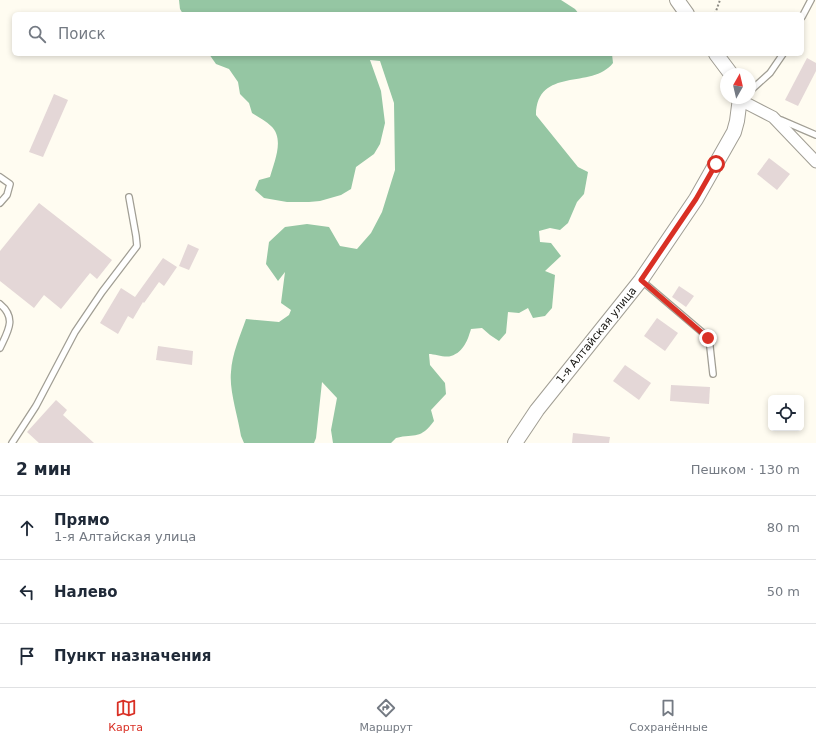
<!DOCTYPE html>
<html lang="ru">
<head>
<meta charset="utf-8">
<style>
	body { margin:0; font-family:"DejaVu Sans",sans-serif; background:#f6f6f7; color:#1f2937 }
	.controls { position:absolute; right:12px; bottom:12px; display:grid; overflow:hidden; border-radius:6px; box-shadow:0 2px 6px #0003 }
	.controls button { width:36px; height:36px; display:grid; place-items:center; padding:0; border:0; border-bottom:1px solid #e0e1e3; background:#fff; color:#1f2937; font:20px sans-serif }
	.compass { position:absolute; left:720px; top:68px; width:36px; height:36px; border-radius:50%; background:#fff; box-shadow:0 2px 6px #0003; rotate:8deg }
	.stop { position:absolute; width:12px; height:12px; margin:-9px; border:3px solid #d93025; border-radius:50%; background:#fff }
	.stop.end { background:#d93025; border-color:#fff; box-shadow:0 1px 4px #0008 }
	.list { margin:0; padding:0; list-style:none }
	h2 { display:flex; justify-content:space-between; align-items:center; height:52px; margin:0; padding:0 16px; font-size:17px }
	h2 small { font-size:13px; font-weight:400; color:#747a83 }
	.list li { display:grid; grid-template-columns:26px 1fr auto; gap:12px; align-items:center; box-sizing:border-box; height:64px; padding:0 16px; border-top:1px solid #e0e1e3 }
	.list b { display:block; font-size:15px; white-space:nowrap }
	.list p { margin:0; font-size:13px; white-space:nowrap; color:#747a83 }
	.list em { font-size:13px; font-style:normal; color:#747a83 }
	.icon { flex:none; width:22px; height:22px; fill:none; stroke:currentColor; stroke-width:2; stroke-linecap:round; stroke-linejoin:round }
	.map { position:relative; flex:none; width:816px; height:443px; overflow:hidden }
	.search { position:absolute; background:#fff; box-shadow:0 2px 6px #0003; left:12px; right:12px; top:12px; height:44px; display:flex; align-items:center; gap:10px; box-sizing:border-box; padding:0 14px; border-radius:6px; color:#747a83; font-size:15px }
	.sheet { height:244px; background:#fff }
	nav { display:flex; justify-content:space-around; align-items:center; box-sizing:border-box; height:56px; border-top:1px solid #e0e1e3; background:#fff; font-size:11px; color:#747a83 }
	nav a { display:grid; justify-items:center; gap:2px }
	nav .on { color:#d93025 }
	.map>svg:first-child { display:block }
	.forest { fill:#95c6a3 }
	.building { fill:#e4d7d7 }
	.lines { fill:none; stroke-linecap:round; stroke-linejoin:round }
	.service-casing { stroke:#a19e94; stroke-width:8 }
	.minor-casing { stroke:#a19e94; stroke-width:13 }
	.tertiary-casing { stroke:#a19e94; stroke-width:16 }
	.path { stroke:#8c8a83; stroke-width:2; stroke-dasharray:2 2; stroke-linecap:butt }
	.service { stroke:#fff; stroke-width:5.5 }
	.minor { stroke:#fff; stroke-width:11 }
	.tertiary { stroke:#fff; stroke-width:14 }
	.route { stroke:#d93025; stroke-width:5 }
	.labels { text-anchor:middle; stroke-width:3; stroke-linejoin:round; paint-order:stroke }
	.street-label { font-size:11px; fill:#151410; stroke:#fff }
</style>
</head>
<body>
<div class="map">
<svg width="816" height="443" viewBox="0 0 816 443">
	<rect width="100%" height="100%" fill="#fffcf1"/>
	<!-- forest -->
	<g class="forest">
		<path d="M 179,0 L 561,0 L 575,9 L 579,14 L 183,14 L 180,9 Z"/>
		<path d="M 209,54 L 612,54 L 613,63 C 592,90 537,66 536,115 L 578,167 L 588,172 L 584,194 L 577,202 L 568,223 L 560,230 L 550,228 L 539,231 L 540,242 L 551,243 L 561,256 L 545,271 L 555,275 L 552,308 L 545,316 L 533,318 L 528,308 L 519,313 L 508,312 L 506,333 L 499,341 L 490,335 L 482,328 L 471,329 C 468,339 464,352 451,356 C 445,358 435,354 429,354 L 430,365 L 445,383 L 446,394 L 431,410 L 434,421 C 420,440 416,433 396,438 L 391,443 L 333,443 L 331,430 L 337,398 L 322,382 L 316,438 L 314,443 L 244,443 L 241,436 C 238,417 229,390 231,372 C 232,354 240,336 246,319 L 279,322 L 289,315 L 291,310 L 281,303 L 285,272 L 278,281 L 266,264 L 269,242 L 285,227 L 307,224 L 329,227 L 340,246 L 357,249 L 371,233 L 382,212 L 395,170 L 394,103 L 380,61 L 370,60 L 381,91 L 385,123 L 380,144 L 374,154 L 356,167 L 351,189 L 341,195 L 320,201 L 309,202 L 287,202 L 264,198 L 255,190 L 259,180 L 270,177 C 274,162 285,139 271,126 C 266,121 258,117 252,113 L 249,103 L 240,94 L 238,82 L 229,69 L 216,64 Z"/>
	</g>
	<!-- building -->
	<g class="building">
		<path d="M 807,58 L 816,63 L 816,71 L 798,106 L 785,100 Z"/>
		<path d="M 54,94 L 68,100 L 43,157 L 29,152 Z"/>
		<path d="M 769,158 L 790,174 L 777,190 L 757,174 Z"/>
		<path d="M 39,203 L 112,260 L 97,279 L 90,273 L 61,309 L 44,295 L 34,308 L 0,281 L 0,251 Z"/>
		<path d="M 188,244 L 199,249 L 189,270 L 179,266 Z"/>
		<path d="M 163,258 L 177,267 L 164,286 L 159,282 L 144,303 L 143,302 L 133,319 L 128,316 L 118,334 L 100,323 L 121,288 L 135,297 Z"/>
		<path d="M 679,286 L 694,296 L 686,307 L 672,297 Z"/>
		<path d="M 657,318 L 678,333 L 665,351 L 644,336 Z"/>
		<path d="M 158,346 L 193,351 L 192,365 L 156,360 Z"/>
		<path d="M 625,365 L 651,383 L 639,400 L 613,381 Z"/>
		<path d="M 671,385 L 710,387 L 709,404 L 670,401 Z"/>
		<path d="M 56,400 L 67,410 L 63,415 L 94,443 L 39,443 L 27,432 Z"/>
		<path d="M 573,433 L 610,437 L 609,443 L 572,443 Z"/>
	</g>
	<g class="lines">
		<!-- service casing -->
		<g class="service-casing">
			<g id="service">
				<path d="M 802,17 L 811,0"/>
				<path d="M 750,91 L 770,73 L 783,54"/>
				<path d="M 781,120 L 816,135"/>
				<path d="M 0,177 L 10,184 L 7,195 L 0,203"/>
				<path d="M 642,281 L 709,338 L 713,374"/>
				<path d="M 0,304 C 17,318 8,331 0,348"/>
				<path d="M 12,443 L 36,406 L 75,332 L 102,292 L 137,246 L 136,236 L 129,197"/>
			</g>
		</g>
		<!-- minor casing -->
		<g class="minor-casing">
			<path id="minor" d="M 740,100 L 773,117 L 816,162"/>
		</g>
		<!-- tertiary casing -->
		<g class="tertiary-casing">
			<g id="tertiary">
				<path d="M 677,0 L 687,14"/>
				<path d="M 716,54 L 731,74"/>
				<path d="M 515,443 L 537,410 L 641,280 L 696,199 L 734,132 L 737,121 L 740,98"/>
			</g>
		</g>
		<!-- path -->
		<path class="path" d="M 715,14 L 720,0"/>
		<!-- service -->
		<use href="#service" class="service"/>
		<!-- minor -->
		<use href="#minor" class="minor"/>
		<!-- tertiary -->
		<use href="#tertiary" class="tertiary"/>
	</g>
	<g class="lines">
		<!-- route -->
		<path class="route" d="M 708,338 L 641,280 L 696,199 L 716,164"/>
	</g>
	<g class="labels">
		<!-- street labels -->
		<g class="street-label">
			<text transform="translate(596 335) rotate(-51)" y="4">1-я Алтайская улица</text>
		</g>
	</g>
</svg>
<div class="controls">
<button><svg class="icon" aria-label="locate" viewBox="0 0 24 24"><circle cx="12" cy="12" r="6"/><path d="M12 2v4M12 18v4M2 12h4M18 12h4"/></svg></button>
</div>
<svg class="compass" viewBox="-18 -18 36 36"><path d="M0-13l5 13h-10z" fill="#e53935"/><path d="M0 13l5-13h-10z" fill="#747a83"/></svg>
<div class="stop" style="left:716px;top:164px"></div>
<div class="stop end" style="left:708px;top:338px"></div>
<div class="search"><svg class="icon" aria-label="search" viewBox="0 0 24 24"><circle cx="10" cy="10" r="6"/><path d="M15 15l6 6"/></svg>Поиск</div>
</div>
<section class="sheet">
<h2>2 мин<small>Пешком · 130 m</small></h2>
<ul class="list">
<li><svg class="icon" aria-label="ahead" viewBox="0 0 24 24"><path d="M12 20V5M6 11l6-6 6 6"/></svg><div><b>Прямо</b><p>1-я Алтайская улица</p></div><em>80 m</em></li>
<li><svg class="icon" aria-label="left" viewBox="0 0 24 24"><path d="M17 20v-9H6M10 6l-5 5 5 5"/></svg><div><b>Налево</b></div><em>50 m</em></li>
<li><svg class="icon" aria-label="arrive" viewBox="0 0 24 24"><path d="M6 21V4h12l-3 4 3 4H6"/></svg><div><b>Пункт назначения</b></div></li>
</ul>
</section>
<nav>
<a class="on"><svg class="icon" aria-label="map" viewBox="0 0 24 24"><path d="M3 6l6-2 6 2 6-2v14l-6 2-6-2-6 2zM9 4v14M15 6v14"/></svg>Карта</a>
<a><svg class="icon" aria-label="directions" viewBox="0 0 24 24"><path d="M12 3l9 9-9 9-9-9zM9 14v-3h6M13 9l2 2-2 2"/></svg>Маршрут</a>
<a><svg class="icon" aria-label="saved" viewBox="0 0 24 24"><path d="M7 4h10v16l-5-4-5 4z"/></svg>Сохранённые</a>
</nav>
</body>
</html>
